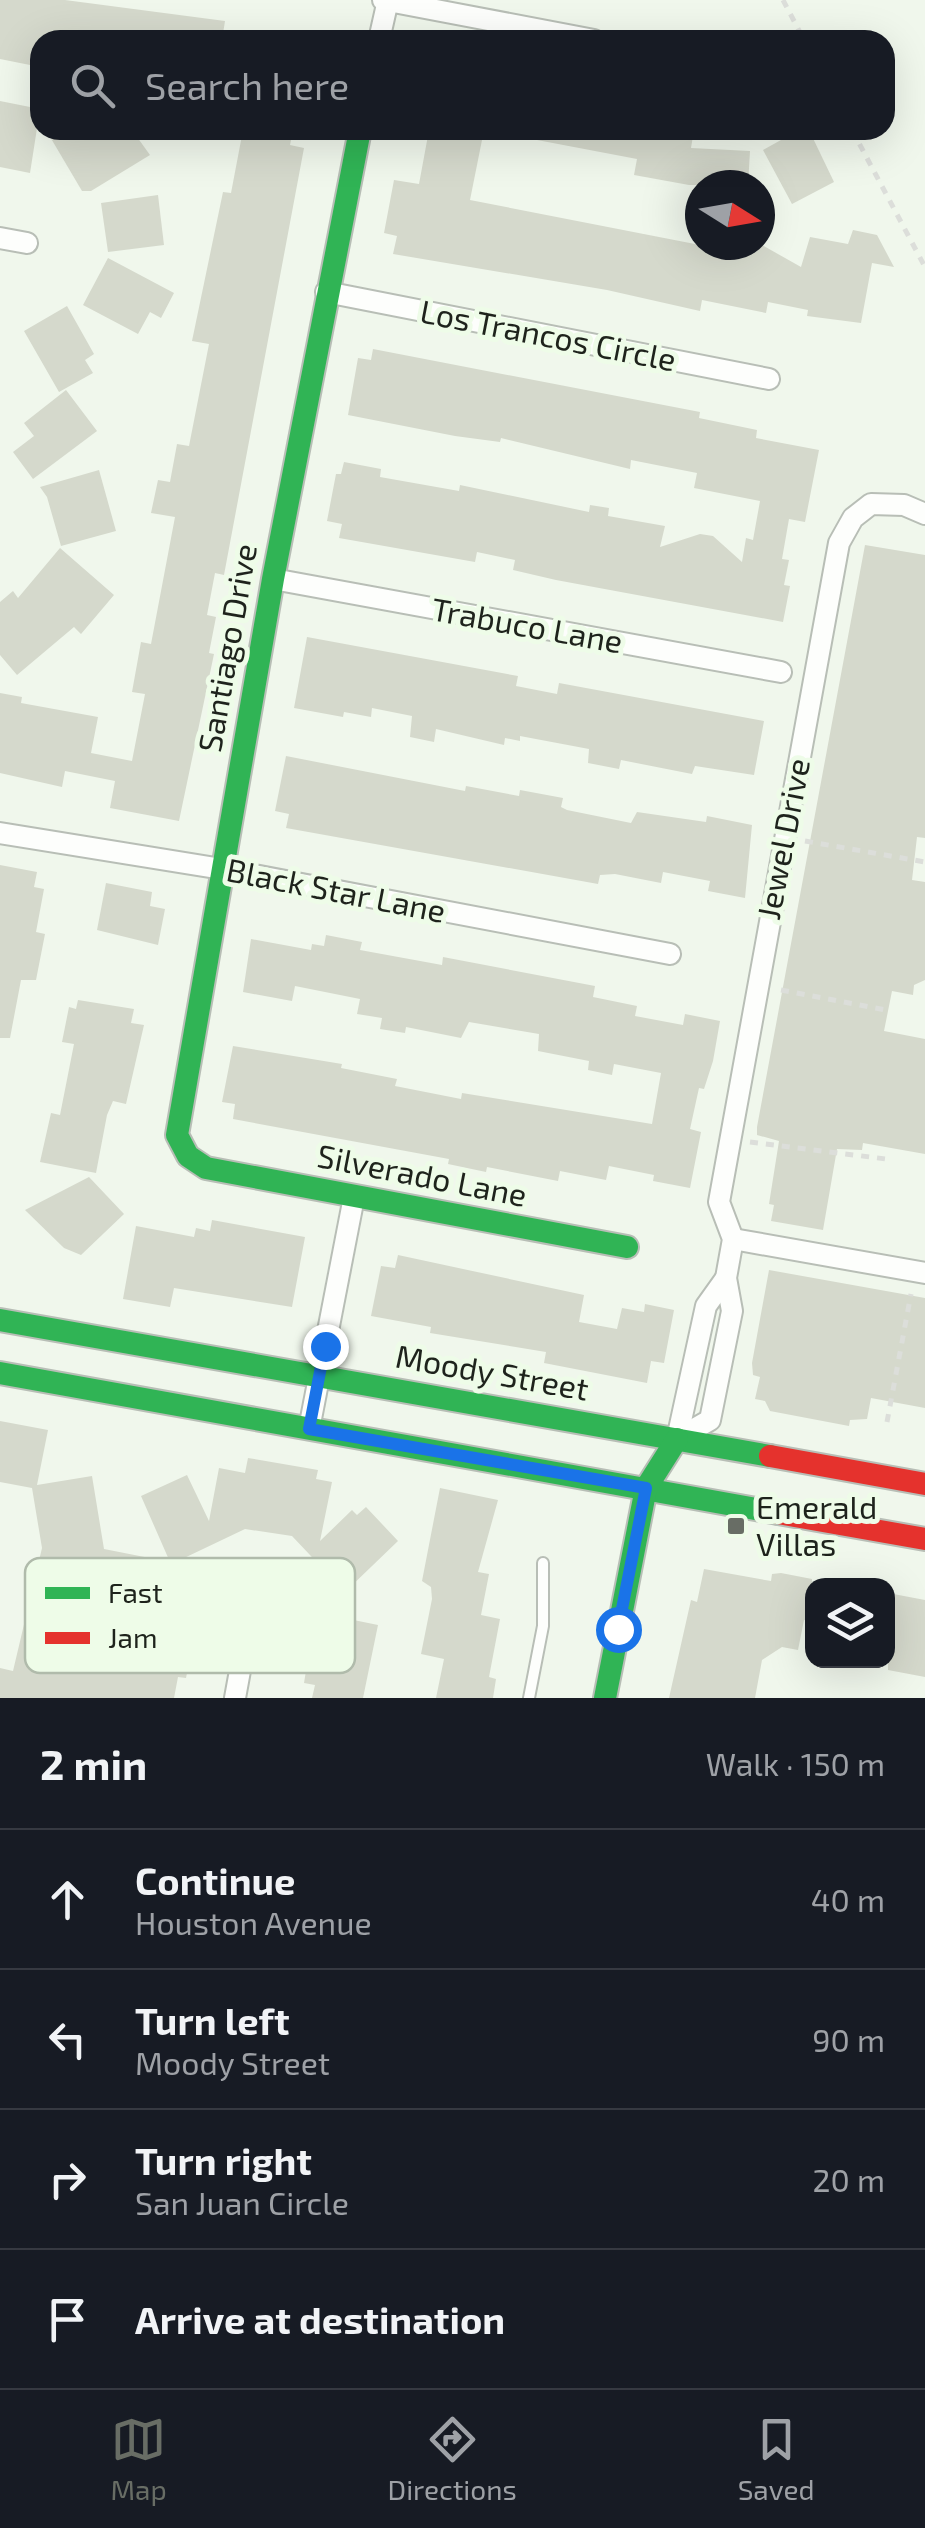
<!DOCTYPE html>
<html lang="en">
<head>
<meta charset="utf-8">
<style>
	body { margin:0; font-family:"Exo 2",sans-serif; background:#242831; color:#f1f3f6 }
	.controls { position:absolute; right:30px; bottom:30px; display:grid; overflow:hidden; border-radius:20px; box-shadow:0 10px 40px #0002 }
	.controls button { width:90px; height:90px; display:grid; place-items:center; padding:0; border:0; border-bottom:2px solid #363941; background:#171b24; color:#f1f3f6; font:50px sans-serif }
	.compass { position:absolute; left:685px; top:170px; width:90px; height:90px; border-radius:50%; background:#171b24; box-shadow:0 10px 40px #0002; rotate:101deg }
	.stop { position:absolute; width:30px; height:30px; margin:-22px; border:8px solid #1a73e8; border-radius:50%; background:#fff }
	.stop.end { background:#1a73e8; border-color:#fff; box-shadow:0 2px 10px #0008 }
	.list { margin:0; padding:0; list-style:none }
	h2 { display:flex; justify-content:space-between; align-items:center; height:130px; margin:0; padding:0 40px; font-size:42px }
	h2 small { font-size:32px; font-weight:400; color:#9ea1a6 }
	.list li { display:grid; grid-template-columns:65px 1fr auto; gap:30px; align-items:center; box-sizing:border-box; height:140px; padding:0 40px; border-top:2px solid #363941 }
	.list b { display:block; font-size:38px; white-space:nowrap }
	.list p { margin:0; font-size:32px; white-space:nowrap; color:#9ea1a6 }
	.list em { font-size:32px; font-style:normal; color:#9ea1a6 }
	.icon { flex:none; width:55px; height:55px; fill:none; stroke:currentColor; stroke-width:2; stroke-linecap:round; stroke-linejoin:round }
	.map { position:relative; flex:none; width:925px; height:1698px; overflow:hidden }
	.search { position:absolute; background:#171b24; box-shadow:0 10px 40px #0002; left:30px; right:30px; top:30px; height:110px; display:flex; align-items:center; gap:25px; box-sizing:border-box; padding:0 35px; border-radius:30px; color:#9ea1a6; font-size:38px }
	.sheet { height:690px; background:#171b24 }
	nav { display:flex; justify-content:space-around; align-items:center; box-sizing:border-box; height:140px; border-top:2px solid #363941; background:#171b24; font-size:28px; color:#9ea1a6 }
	nav a { display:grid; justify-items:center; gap:5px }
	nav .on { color:#686d65 }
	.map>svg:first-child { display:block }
	.building { fill:#d5d9cc }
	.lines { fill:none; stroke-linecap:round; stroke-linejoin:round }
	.lane-casing { stroke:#b8beb6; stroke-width:14 }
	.street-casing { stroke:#b8beb6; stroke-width:24 }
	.fast-casing { stroke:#b8beb6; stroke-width:26 }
	.jam-casing { stroke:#b8beb6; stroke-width:26 }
	.path { stroke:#dcdeda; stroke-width:5; stroke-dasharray:8 8; stroke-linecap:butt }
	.lane { stroke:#fdfefc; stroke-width:10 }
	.street { stroke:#fdfefc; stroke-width:20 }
	.fast { stroke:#30b455; stroke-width:22 }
	.jam { stroke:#e5322d; stroke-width:22 }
	.route { stroke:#1a73e8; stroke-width:12 }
	.poi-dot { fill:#686d65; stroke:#eefce8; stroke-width:4 }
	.labels { text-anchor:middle; stroke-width:10; stroke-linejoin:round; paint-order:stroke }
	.street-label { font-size:32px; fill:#1e231c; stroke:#eefce8 }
	.poi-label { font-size:32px; fill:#1e231c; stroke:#eefce8; text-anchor:start }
	.key { fill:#eefce8; stroke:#b0bbab; stroke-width:2.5 }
	.key-label { font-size:28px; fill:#1e231c }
</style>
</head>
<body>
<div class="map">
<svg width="925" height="1698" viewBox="0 0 925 1698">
	<rect width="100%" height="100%" fill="#f0f7ec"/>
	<!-- building -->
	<g class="building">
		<path d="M 0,0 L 65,0 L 225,21 L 222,40 L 40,40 L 36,62 L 31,61 L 30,65 L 0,59 Z"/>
		<path d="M 0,101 L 40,109 L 30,173 L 0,167 Z"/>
		<path d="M 46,130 L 132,130 L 150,155 L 91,191 L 82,191 Z"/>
		<path d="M 243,130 L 293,130 L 290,145 L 304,148 L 224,575 L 215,573 L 207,615 L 216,617 L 209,653 L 214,654 L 179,821 L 110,808 L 115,781 L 65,771 L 62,787 L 0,773 L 0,693 L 22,697 L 21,703 L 98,717 L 91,753 L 132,761 L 145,694 L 132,692 L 141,642 L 151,644 L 175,517 L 151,513 L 158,480 L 170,482 L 177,444 L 189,446 L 209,344 L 192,341 L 223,192 L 231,193 Z"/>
		<path d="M 429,130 L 484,130 L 470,200 L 700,245 L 762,245 L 801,267 L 810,237 L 848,244 L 853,230 L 877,235 L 894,267 L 872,263 L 861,323 L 807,316 L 808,310 L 768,302 L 766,313 L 702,300 L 700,311 L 607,290 L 393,254 L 397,236 L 384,233 L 394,180 L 419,184 Z"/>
		<path d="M 538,130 L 694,130 L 691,148 L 750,151 L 748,185 L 689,185 L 634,175 L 637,159 L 537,140 Z"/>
		<path d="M 799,130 L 809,130 L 834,182 L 792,204 L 763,150 Z"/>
		<path d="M 158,195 L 164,245 L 108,252 L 101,203 Z"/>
		<path d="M 108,258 L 174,293 L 161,318 L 150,312 L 138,334 L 83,305 Z"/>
		<path d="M 67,306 L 94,354 L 85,360 L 93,373 L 59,392 L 24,331 Z"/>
		<path d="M 373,349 L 700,412 L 699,418 L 757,430 L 756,438 L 819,450 L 805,522 L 789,519 L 782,559 L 789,560 L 784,585 L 790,586 L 783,622 L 556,580 L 513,570 L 515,560 L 477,552 L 475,562 L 339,538 L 342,524 L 327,521 L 336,474 L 341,474 L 344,462 L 381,469 L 380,477 L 459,491 L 460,485 L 589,512 L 590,505 L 609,508 L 608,516 L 665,526 L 660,547 L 700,534 L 713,536 L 742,562 L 746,538 L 753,540 L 760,501 L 694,488 L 697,473 L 631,460 L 630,469 L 501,438 L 500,442 L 455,436 L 348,415 L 358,358 L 371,360 Z"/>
		<path d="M 66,390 L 97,431 L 33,479 L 13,452 L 34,436 L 24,423 Z"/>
		<path d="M 99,470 L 116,531 L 61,546 L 47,497 L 40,487 Z"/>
		<path d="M 865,545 L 925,555 L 925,838 L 917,837 L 912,880 L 925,882 L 925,980 L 914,985 L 913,995 L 892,991 L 884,1031 L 925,1039 L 925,1154 L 863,1143 L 862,1150 L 837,1149 L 823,1230 L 771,1221 L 774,1205 L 769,1204 L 779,1141 L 757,1135 L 757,1127 Z"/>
		<path d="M 60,548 L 114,595 L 81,634 L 74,627 L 17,675 L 0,655 L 0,602 L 13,591 L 18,598 Z"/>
		<path d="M 307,637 L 518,676 L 516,686 L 557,694 L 559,683 L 764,721 L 754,775 L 695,766 L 692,774 L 621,760 L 619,769 L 588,763 L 589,749 L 520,736 L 520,741 L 505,738 L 504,745 L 436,729 L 434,742 L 410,737 L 412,716 L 372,708 L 371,717 L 344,712 L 343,717 L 294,708 Z"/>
		<path d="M 286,756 L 465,791 L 466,786 L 519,796 L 520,790 L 563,798 L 561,807 L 567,810 L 631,823 L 637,812 L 706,822 L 707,816 L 752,825 L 745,898 L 708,891 L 710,881 L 663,872 L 661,883 L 615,874 L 600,875 L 598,884 L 286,828 L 289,814 L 275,811 Z"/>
		<path d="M 0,865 L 37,872 L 34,887 L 44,889 L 36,932 L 45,934 L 36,980 L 21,980 L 10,1038 L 0,1038 Z"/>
		<path d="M 106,883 L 152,892 L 150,906 L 165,909 L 158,945 L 97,930 Z"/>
		<path d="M 326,935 L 362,942 L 360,950 L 442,965 L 443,957 L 595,986 L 593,997 L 637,1006 L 635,1016 L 683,1025 L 685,1014 L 720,1021 L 713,1061 L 704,1089 L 699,1088 L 690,1129 L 701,1132 L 690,1188 L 653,1181 L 654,1175 L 609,1166 L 606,1180 L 560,1171 L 558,1181 L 487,1167 L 486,1172 L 448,1164 L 449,1159 L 233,1119 L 235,1104 L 222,1102 L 233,1046 L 342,1064 L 341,1068 L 397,1079 L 395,1086 L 461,1099 L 462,1093 L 652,1124 L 661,1073 L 614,1064 L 612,1075 L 588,1070 L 589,1061 L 538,1051 L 539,1034 L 469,1022 L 461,1038 L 406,1027 L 405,1033 L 380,1029 L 382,1018 L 357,1014 L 360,999 L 295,986 L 292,1001 L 243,992 L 251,939 L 311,950 L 312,944 L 324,946 Z"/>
		<path d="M 78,1000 L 134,1009 L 131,1023 L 144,1025 L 126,1104 L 113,1101 L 107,1115 L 96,1173 L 40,1162 L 51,1113 L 60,1115 L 74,1044 L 62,1042 L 69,1007 L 76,1009 Z"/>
		<path d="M 89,1177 L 124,1214 L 81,1255 L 64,1248 L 25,1210 Z"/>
		<path d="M 212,1220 L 305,1237 L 292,1307 L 174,1288 L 170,1307 L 123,1299 L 136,1226 L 194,1237 L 196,1228 L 210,1231 Z"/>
		<path d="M 398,1255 L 584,1295 L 579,1322 L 617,1329 L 622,1308 L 644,1312 L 645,1304 L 674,1310 L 664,1363 L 651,1361 L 647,1383 L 544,1363 L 546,1352 L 430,1333 L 431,1327 L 371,1316 L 381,1266 L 395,1268 Z"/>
		<path d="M 769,1270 L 925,1298 L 925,1408 L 871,1398 L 867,1419 L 850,1420 L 849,1426 L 770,1411 L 765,1401 L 755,1399 L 760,1377 L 753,1375 L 752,1363 Z"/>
		<path d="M 0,1421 L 48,1430 L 37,1485 L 92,1476 L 104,1549 L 170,1562 L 141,1496 L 187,1475 L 209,1521 L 219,1468 L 245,1473 L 248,1458 L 318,1470 L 316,1479 L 332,1482 L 320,1541 L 352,1510 L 357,1515 L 366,1507 L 398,1541 L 345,1592 L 292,1536 L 245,1529 L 138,1580 L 183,1588 L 174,1645 L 192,1648 L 186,1678 L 178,1677 L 174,1698 L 0,1698 L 0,1668 L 13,1671 L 42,1548 L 32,1488 L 0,1482 Z"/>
		<path d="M 440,1488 L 498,1500 L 478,1572 L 489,1574 L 481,1615 L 500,1619 L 489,1677 L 496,1679 L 493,1698 L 436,1698 L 444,1659 L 421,1654 L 432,1599 L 431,1587 L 422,1581 Z"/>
		<path d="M 704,1569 L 771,1581 L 772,1574 L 781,1573 L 812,1579 L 812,1622 L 804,1620 L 798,1650 L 782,1647 L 762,1660 L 755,1698 L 669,1698 L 691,1600 L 697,1602 Z"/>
		<path d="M 888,1593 L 925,1600 L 925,1677 L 888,1670 Z"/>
		<path d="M 329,1615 L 378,1625 L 363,1698 L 312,1698 L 315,1685 L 304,1683 L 310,1646 L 322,1649 Z"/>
	</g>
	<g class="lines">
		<!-- lane casing -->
		<g class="lane-casing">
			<path id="lane" d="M 529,1698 L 543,1626 L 543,1563"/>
		</g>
		<!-- street casing -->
		<g class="street-casing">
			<g id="street">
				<path d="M 383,0 L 594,40"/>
				<path d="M 379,40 L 388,0"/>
				<path d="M 0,238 L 27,243"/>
				<path d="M 326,292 L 769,379"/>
				<path d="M 273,579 L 781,672"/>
				<path d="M 0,833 L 222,869 L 670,954"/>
				<path d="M 733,1239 L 925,1273"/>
				<path d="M 309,1429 L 354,1197"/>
				<path d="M 677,1439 L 710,1420 L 732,1311 L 726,1278 L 733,1239 L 719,1202 L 839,543 L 853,518 L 871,504 L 904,505 L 925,514"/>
				<path d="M 677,1439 L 706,1306 L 726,1278"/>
				<path d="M 235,1698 L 252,1605"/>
			</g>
		</g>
		<!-- fast casing -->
		<g class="fast-casing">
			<g id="fast">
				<path d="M 360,130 L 273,579 L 177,1135 L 188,1156 L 206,1168 L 627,1247"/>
				<path d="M 0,1320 L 770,1456"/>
				<path d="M 0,1373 L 778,1513"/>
				<path d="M 605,1698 L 646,1488 L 677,1439"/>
			</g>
		</g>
		<!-- jam casing -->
		<g class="jam-casing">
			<g id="jam">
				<path d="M 770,1456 L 925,1484"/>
				<path d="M 778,1513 L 925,1539"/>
			</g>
		</g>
		<!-- path -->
		<g class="path">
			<path d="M 783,0 L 804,40"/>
			<path d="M 852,130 L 925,267"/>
			<path d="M 805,841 L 925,862"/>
			<path d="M 781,990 L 886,1010"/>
			<path d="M 750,1142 L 886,1159"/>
			<path d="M 887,1422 L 911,1294"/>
		</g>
		<!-- lane -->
		<use href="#lane" class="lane"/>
		<!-- street -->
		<use href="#street" class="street"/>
		<!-- fast -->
		<use href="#fast" class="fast"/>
		<!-- jam -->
		<use href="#jam" class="jam"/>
	</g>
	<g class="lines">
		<!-- route -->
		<path class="route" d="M 325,1346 L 309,1429 L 646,1488 L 618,1629"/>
	</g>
	<!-- markers -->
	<rect class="poi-dot" x="726" y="1516" width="20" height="20" rx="5"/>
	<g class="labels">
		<!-- street labels -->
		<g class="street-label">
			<text transform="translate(548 336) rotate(11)" y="11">Los Trancos Circle</text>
			<text transform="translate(527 626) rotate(10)" y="11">Trabuco Lane</text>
			<text transform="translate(228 648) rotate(-80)" y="11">Santiago Drive</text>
			<text transform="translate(784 839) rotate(-79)" y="11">Jewel Drive</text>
			<text transform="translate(336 891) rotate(11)" y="11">Black Star Lane</text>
			<text transform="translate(422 1176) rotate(11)" y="11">Silverado Lane</text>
			<text transform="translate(492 1373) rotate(10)" y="11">Moody Street</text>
		</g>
		<!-- poi labels -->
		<g class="poi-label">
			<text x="756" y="1519">Emerald<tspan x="756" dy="37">Villas</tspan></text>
		</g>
	</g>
	<!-- legend -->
	<rect x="25" y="1558" width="330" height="115" rx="15" class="key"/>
	<rect x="45" y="1587" width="45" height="12" fill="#30b455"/>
	<rect x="45" y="1632" width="45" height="12" fill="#e5322d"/>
	<g class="key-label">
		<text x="108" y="1603">Fast</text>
		<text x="108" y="1648">Jam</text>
	</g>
</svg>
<div class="controls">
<button><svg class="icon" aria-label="layers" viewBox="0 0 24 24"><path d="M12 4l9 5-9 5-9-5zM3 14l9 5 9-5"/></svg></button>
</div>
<svg class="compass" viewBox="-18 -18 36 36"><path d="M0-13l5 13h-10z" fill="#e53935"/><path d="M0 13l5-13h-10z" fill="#9ea1a6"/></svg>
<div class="stop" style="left:618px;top:1629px"></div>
<div class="stop end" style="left:325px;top:1346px"></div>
<div class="search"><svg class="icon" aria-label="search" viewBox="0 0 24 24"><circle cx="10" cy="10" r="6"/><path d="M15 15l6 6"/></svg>Search here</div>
</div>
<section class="sheet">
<h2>2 min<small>Walk · 150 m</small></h2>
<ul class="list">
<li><svg class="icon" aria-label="ahead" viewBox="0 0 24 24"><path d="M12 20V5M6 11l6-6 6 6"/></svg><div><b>Continue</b><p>Houston Avenue</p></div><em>40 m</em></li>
<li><svg class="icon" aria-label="left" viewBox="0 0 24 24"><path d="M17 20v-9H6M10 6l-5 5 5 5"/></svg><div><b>Turn left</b><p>Moody Street</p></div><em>90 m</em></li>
<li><svg class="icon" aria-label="right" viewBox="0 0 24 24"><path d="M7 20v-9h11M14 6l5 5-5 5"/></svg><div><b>Turn right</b><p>San Juan Circle</p></div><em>20 m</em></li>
<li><svg class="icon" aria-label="arrive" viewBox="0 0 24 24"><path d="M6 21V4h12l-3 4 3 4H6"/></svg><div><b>Arrive at destination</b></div></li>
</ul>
</section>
<nav>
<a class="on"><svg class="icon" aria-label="map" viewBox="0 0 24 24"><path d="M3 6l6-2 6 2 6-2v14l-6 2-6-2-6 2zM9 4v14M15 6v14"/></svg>Map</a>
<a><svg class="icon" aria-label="directions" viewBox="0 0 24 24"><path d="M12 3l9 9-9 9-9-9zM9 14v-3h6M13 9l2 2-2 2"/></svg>Directions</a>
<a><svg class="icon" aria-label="saved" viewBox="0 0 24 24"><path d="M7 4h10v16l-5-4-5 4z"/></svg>Saved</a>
</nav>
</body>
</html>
